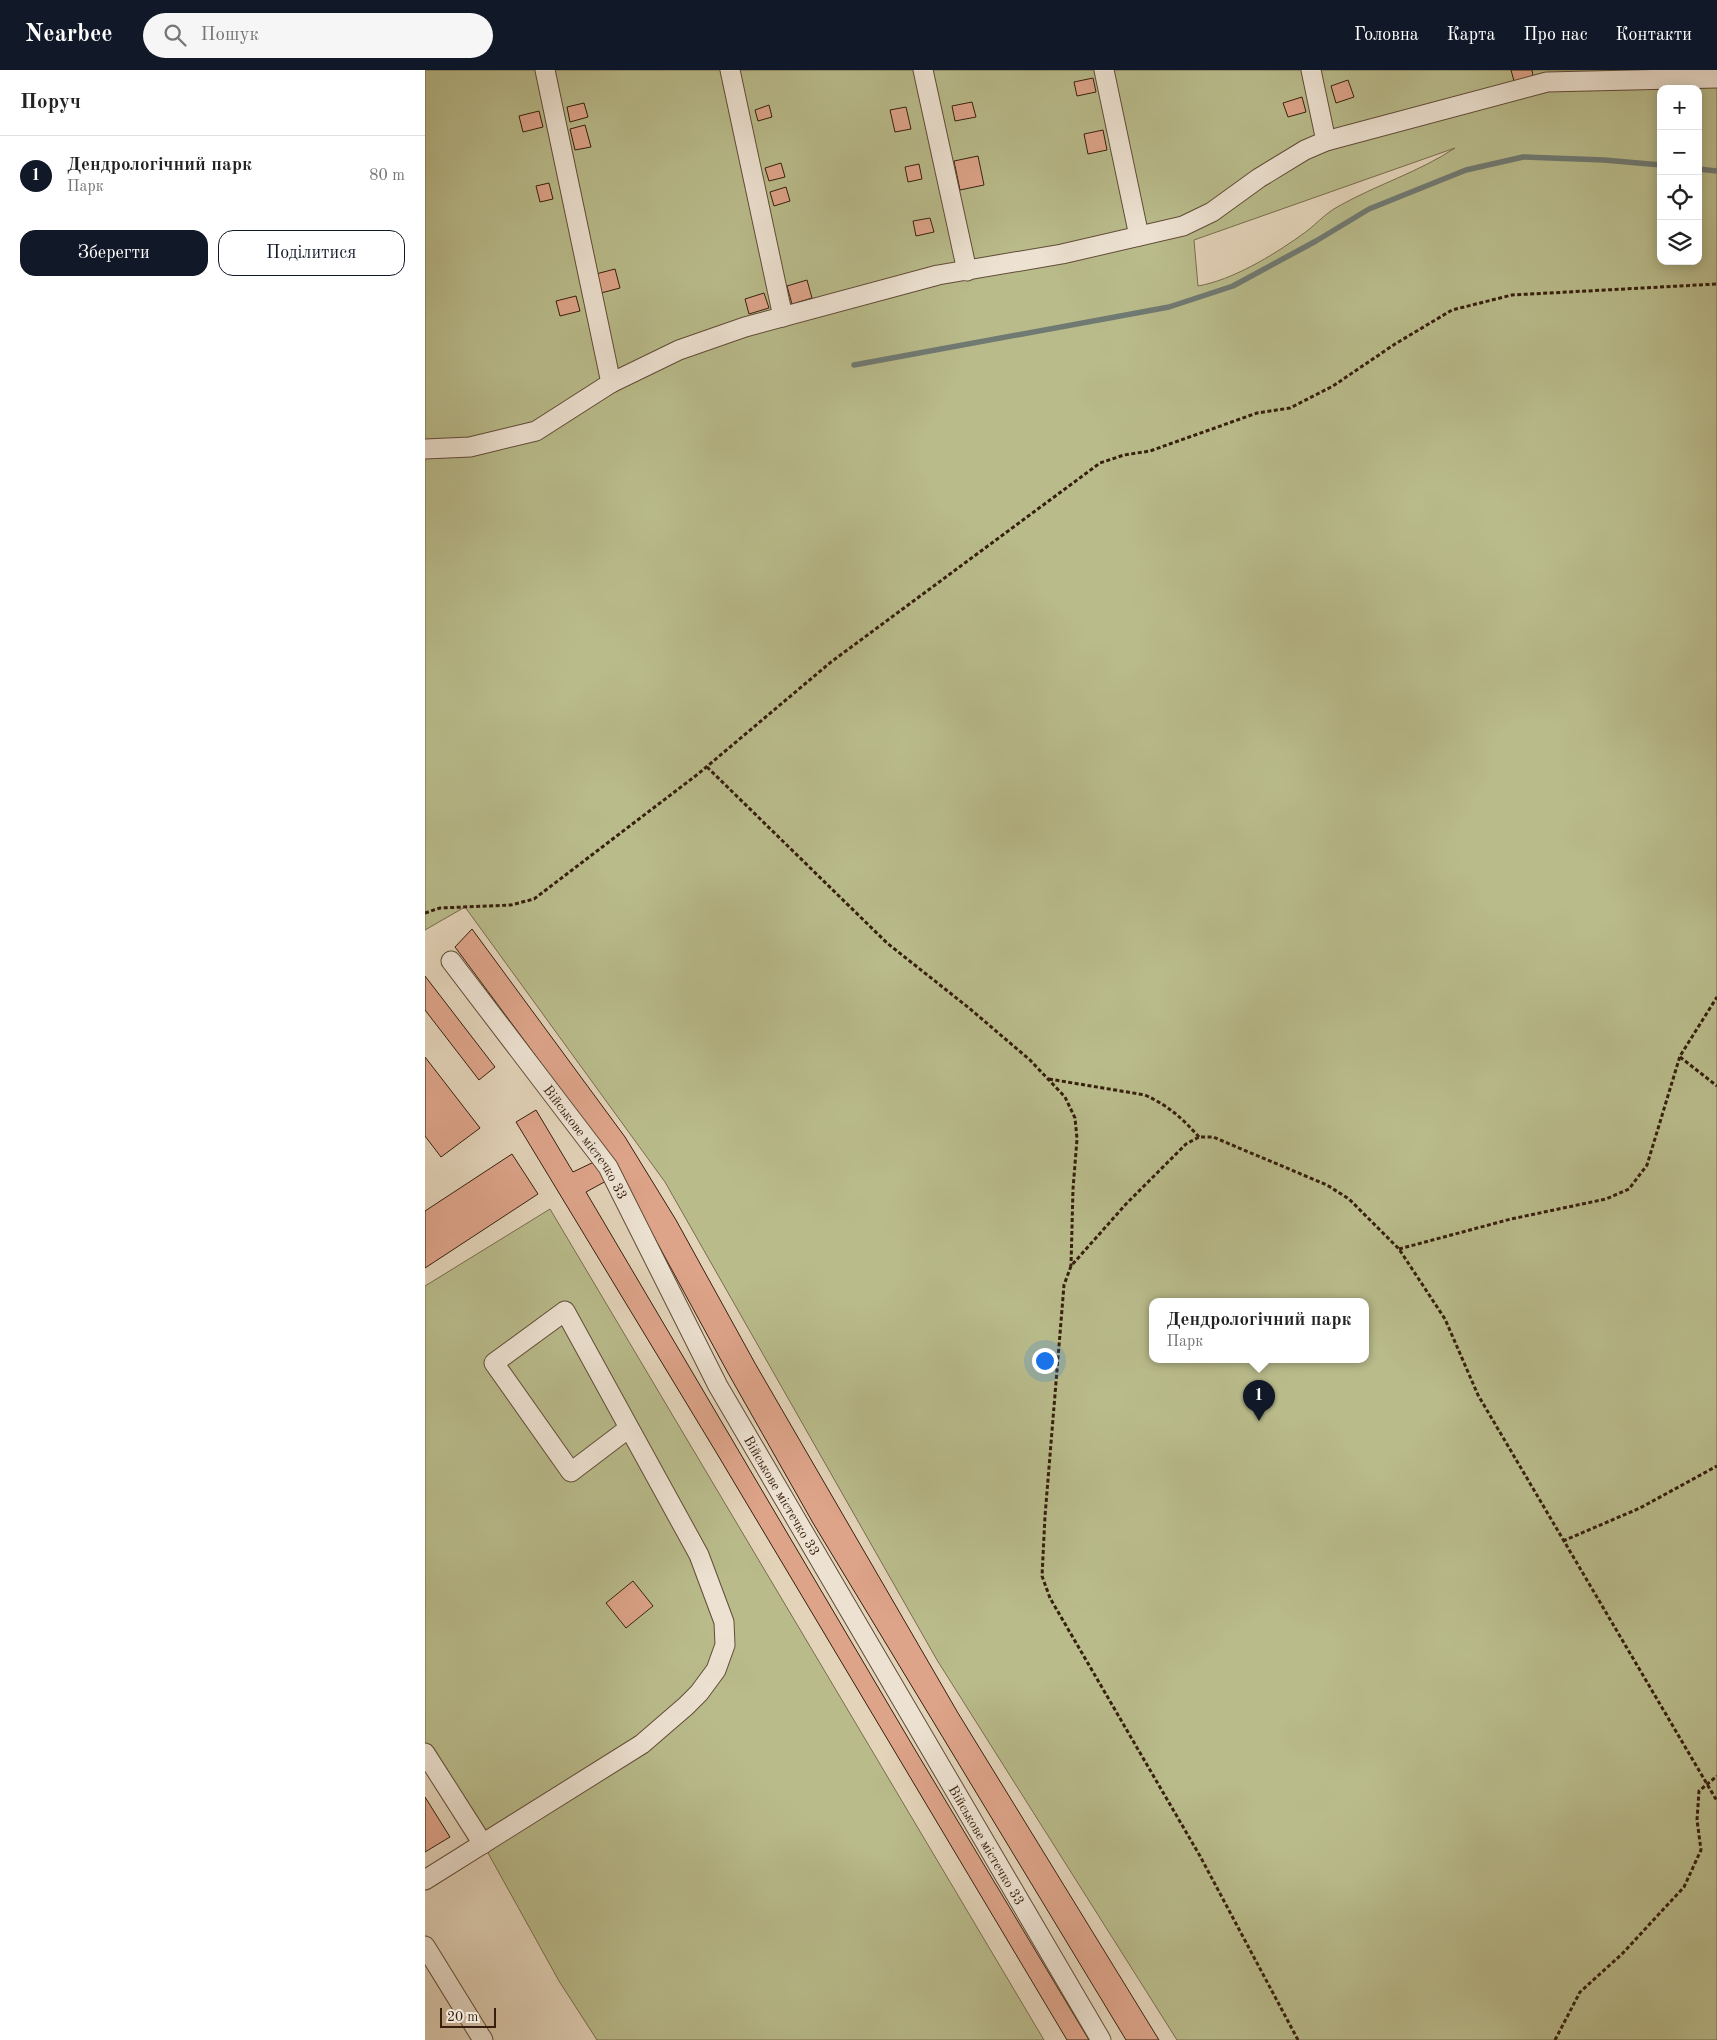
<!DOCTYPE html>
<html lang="uk">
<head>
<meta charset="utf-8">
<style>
	body { margin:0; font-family:"Old Standard TT",serif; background:#f6f6f6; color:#222 }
	.controls { position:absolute; right:15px; top:15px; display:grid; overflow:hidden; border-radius:10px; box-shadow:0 2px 12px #0003 }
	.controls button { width:45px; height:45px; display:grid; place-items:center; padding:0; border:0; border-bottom:1px solid #e0e0e0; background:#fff; color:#222; font:25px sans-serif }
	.scale { position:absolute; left:15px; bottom:12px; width:56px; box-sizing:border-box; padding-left:5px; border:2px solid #361f0c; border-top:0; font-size:14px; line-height:18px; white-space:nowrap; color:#361f0c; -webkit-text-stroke:4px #ede2d2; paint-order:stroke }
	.you { position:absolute; left:619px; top:1290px; width:18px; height:18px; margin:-12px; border:4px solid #fff; border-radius:50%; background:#1a73e8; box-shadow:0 0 0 8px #1a73e833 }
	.badge { display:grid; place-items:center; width:32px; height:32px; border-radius:50%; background:#111827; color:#fff; font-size:16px; font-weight:700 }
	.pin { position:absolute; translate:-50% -41px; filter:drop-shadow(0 1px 2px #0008) }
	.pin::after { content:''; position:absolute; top:26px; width:18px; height:15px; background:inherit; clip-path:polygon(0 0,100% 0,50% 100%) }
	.popup { position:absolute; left:724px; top:1228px; width:220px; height:65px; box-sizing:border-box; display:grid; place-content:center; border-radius:10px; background:#fff; filter:drop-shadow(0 1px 4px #0005); font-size:16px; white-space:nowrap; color:#767676 }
	.popup b { font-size:19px; color:#222 }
	.popup::after { content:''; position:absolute; left:50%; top:100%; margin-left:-10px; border:10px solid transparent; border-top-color:#fff }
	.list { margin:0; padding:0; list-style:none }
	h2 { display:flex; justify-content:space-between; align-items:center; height:65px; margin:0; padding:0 20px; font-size:21px }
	h2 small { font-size:16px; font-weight:400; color:#767676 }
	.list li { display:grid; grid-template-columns:32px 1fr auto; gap:15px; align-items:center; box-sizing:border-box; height:80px; padding:0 20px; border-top:1px solid #e0e0e0 }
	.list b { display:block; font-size:19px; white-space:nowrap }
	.list p { margin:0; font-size:16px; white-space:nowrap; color:#767676 }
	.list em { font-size:16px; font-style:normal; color:#767676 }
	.actions { display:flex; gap:10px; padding:15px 20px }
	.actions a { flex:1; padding:11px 0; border:1px solid #111827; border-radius:15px; text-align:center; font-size:18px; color:#111827 }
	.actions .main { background:#111827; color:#fff }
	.icon { flex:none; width:28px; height:28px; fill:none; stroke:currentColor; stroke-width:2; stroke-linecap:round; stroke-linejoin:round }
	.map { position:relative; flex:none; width:1292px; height:1970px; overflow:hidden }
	header { display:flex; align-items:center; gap:30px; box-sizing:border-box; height:70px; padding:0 25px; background:#111827; color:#fff }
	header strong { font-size:24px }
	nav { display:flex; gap:28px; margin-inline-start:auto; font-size:18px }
	.search { width:350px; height:45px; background:#f6f6f6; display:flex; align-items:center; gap:12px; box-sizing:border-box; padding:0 18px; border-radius:28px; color:#767676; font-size:19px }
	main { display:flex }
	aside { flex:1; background:#fff }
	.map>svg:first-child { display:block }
	.green { fill:#b9bb8b; stroke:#786d4c; fill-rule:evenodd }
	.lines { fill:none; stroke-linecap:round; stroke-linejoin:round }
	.stream { stroke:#707a73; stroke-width:5.5 }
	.building { fill:#dea48a; stroke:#361f0c }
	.minor-casing { stroke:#614c37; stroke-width:21 }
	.path { stroke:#361f0c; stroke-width:3; stroke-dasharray:4 2.5; stroke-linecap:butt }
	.minor { stroke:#ede2d2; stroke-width:19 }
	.labels { text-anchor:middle; stroke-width:4; stroke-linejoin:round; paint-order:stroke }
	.street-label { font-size:14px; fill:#361f0c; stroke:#ede2d2 }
</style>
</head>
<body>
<header>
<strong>Nearbee</strong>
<div class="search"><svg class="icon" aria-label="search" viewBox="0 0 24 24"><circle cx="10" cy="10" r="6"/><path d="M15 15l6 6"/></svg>Пошук</div>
<nav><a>Головна</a><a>Карта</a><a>Про нас</a><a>Контакти</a></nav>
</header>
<main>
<aside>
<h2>Поруч<small></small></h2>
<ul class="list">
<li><span class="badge">1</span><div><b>Дендрологічний парк</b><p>Парк</p></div><em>80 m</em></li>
</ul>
<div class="actions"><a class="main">Зберегти</a><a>Поділитися</a></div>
</aside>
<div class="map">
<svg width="1292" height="1970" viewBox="0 0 1292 1970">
	<rect width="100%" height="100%" fill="#e3d3b9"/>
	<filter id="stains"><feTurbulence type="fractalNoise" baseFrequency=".004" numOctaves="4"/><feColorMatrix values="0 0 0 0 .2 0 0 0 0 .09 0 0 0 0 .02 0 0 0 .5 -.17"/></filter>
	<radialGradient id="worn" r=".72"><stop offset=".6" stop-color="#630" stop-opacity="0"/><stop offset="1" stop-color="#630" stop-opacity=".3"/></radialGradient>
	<!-- green -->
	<g class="green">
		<path d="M 0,0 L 1292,0 L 1292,1970 L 752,1970 L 512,1590 L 240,1112 L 40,837 L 0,860 ZM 1236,19 L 1273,19 L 1273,191 L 1236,191 ZM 1030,78 C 994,102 951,115 914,136 C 900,143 889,157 875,166 C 847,186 807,210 773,216 L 769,170 ZM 728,1232 L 940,1232 L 940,1290 L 728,1290 Z"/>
		<path d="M 125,1139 L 619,1970 L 172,1970 L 134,1911 L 58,1774 L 0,1679 L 0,1216 Z"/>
	</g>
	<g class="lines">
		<!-- stream -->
		<g class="stream">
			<path d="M 1273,99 L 1292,101"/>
			<path d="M 429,295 L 744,237 L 808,216 L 891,171 L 944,139 L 1041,100 L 1098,87 L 1179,90 L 1236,95"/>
		</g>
	</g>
	<!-- building -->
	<g class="building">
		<path d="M 1086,0 L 1107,0 L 1108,6 L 1089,11 Z"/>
		<path d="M 668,8 L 671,22 L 652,26 L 649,12 Z"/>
		<path d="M 923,10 L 929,27 L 911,33 L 906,16 Z"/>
		<path d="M 877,27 L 881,42 L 863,47 L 858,33 Z"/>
		<path d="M 547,32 L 551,47 L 530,51 L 527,36 Z"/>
		<path d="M 159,33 L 163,47 L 145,52 L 142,37 Z"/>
		<path d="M 344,35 L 347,47 L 333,51 L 330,40 Z"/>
		<path d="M 481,37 L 486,59 L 470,62 L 465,40 Z"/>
		<path d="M 114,41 L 118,57 L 98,62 L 94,46 Z"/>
		<path d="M 160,55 L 166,77 L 150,80 L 145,59 Z"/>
		<path d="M 678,60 L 682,80 L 663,84 L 659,64 Z"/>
		<path d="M 553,86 L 559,115 L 535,120 L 529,91 Z"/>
		<path d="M 356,93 L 360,107 L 344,111 L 340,98 Z"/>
		<path d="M 494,94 L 497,109 L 483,112 L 480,97 Z"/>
		<path d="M 124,113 L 128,129 L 115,132 L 111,116 Z"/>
		<path d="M 361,117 L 365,131 L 349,136 L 345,122 Z"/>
		<path d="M 505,148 L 509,162 L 491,166 L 488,151 Z"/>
		<path d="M 190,199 L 195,218 L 176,223 L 171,204 Z"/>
		<path d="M 382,210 L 387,228 L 367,234 L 362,216 Z"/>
		<path d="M 339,223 L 344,238 L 324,244 L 320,229 Z"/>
		<path d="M 151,226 L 155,241 L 135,246 L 131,231 Z"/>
		<path d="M 47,859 L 200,1067 L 251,1150 L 331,1295 L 533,1643 L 734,1970 L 701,1970 L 388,1453 L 303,1303 L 185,1086 L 30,877 Z"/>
		<path d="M 0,906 L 70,997 L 54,1010 L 0,940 Z"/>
		<path d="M 0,987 L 55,1058 L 16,1087 L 0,1066 Z"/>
		<path d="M 111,1040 L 148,1102 L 173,1090 L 183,1110 L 161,1122 L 489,1678 L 664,1970 L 642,1970 L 291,1382 L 91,1052 Z"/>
		<path d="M 87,1084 L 113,1124 L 0,1198 L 0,1141 Z"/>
		<path d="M 208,1511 L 228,1536 L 201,1558 L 181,1533 Z"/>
		<path d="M 0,1727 L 25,1767 L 0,1782 Z"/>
	</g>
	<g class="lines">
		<!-- minor casing -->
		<g class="minor-casing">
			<g id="minor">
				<path d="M 120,0 L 186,313"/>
				<path d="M 305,0 L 358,247"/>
				<path d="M 498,0 L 542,201"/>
				<path d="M 679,0 L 714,166"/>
				<path d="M 886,0 L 901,71"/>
				<path d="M 0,379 L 45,377 L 111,361 L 186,313 L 254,280 L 320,257 L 513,205 L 637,184 L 758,156 L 787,142 L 834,108 L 880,80 L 901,71 L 1122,12 L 1292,8"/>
				<path id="s1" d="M 26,891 L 183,1097 L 293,1316 L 676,1970"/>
				<path d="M 0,1683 L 58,1774"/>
				<path d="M 0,1810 L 217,1674 L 261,1636 L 274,1623 L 291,1600 L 300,1575 L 299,1552 L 274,1485 L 140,1241 L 69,1293 L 146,1402 L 204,1358"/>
				<path d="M 0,1876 L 58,1970"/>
			</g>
		</g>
		<!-- path -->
		<g class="path">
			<path d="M 282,697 L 462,873 L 544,938 L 605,990 L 640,1027 L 650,1048 L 652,1069 L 648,1119 L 646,1196"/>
			<path d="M 0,843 L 15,838 L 86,835 L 109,829 L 273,704 L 406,592 L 675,393 L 699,385 L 725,381 L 832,343 L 865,338 L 908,316 L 970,274 L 1027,240 L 1087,225 L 1292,214"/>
			<path d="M 1255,987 L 1292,1016"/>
			<path d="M 624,1009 L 720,1025 C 744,1036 757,1048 774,1067"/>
			<path d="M 974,1179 L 1086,1149 L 1181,1129 L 1204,1119 L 1222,1095 L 1255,986 L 1292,927"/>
			<path d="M 1138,1471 L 1215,1438 L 1292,1396"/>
			<path d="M 873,1970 L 775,1786 L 625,1528 L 617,1506 L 620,1446 L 639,1215 L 646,1196 L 701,1134 L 761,1074 L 774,1067 L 788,1067 L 902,1115 L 924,1129 L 974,1179 L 1020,1249 L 1053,1325 L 1292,1731"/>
			<path d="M 1130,1970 L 1155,1922 L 1197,1884 L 1259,1817 L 1276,1780 L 1272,1750 L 1274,1721 L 1292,1706"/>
		</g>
		<!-- minor -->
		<use href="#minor" class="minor"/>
	</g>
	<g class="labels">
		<!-- street labels -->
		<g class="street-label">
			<text dy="5" stroke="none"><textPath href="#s1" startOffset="226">Військове містечко 33</textPath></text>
			<text dy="5" stroke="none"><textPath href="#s1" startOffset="631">Військове містечко 33</textPath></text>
			<text dy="5" stroke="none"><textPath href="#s1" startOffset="1036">Військове містечко 33</textPath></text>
		</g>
	</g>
	<rect width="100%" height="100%" filter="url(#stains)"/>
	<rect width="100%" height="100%" fill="url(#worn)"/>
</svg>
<div class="controls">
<button>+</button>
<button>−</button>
<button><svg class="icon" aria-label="locate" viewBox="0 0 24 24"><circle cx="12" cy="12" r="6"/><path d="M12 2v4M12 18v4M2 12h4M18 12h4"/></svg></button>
<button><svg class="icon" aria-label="layers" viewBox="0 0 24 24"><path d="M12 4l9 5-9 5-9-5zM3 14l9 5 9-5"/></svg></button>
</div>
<div class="scale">20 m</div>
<div class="you"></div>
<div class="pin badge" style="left:834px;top:1351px">1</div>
<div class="popup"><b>Дендрологічний парк</b>Парк</div>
</div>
</main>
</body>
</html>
